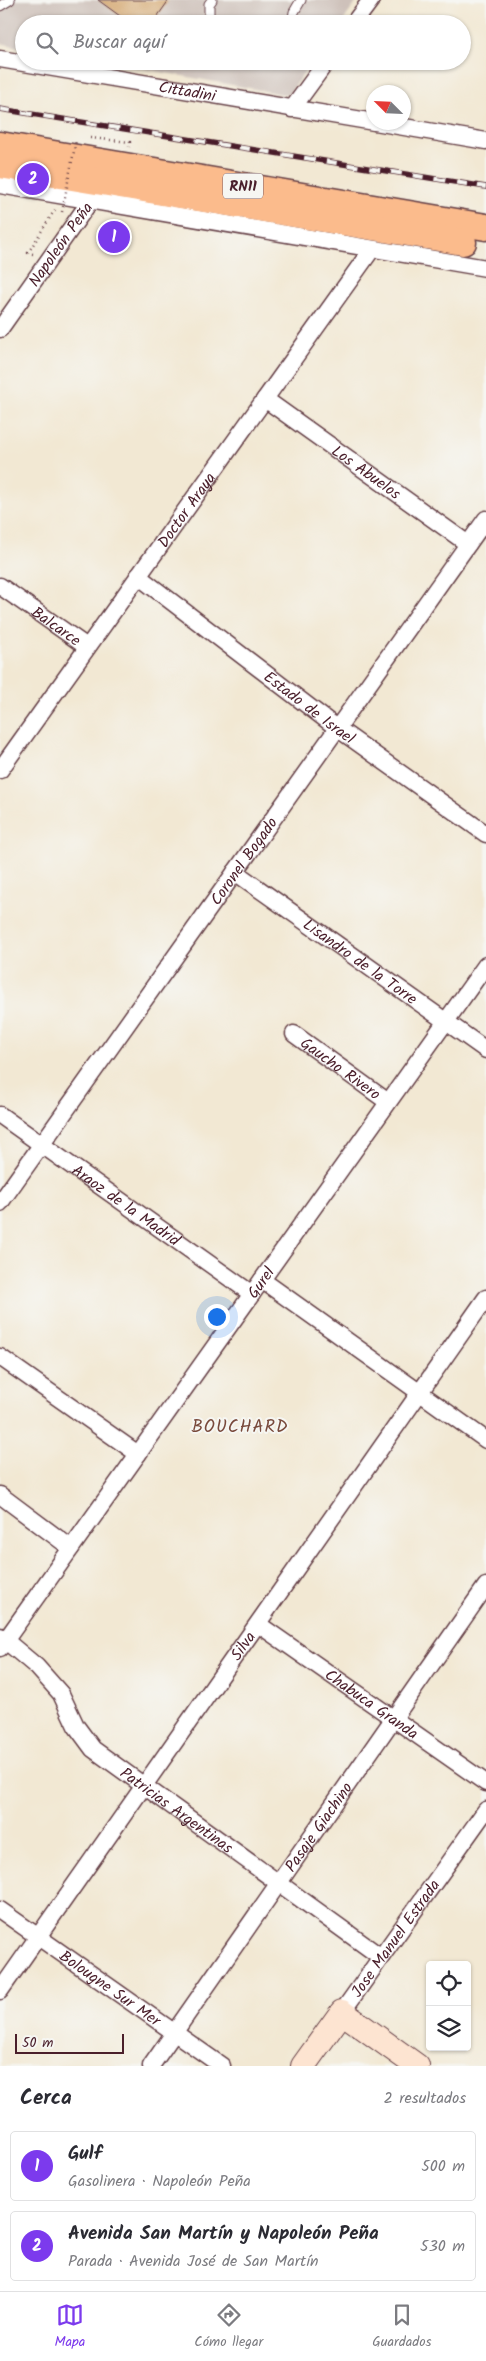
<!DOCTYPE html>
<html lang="es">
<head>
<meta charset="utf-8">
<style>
	body { margin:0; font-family:Kalam,sans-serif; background:#f2f2f3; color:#2b2b33 }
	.controls { position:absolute; right:15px; bottom:15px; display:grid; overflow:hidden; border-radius:5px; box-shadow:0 1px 4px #0004 }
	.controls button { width:45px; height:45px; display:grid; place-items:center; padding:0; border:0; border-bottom:1px solid #e1e1e2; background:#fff; color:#2b2b33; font:25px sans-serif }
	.compass { position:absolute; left:366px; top:85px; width:45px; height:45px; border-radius:50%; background:#fff; box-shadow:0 1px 4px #0004; rotate:294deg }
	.scale { position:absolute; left:15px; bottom:12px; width:109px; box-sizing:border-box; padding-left:5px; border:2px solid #4a1f2b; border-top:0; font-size:14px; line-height:18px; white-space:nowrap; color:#4a1f2b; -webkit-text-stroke:4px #f6f6f2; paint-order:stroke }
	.you { position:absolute; left:216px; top:1316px; width:18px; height:18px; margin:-12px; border:4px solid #fff; border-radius:50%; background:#1a73e8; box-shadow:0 0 0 8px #1a73e833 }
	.badge { display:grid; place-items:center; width:32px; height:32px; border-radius:50%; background:#7c3aed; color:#fff; font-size:16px; font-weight:700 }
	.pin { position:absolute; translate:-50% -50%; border:2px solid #fff; box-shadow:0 1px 5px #0006 }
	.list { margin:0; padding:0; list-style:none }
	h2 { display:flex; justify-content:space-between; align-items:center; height:65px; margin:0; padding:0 20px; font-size:21px }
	h2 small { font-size:16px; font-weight:400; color:#7c7c81 }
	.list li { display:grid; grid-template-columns:32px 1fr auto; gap:15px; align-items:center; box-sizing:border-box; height:70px; margin:0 10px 10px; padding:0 10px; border:1px solid #e1e1e2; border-radius:5px }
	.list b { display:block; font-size:19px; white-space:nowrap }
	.list p { margin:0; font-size:16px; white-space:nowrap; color:#7c7c81 }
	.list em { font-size:16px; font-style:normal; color:#7c7c81 }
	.icon { flex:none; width:28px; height:28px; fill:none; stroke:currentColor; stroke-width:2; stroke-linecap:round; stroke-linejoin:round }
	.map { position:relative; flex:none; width:486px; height:2066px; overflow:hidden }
	.search { position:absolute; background:#fff; box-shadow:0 1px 4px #0004; left:15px; right:15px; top:15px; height:55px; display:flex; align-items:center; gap:12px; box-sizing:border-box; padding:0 18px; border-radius:28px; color:#7c7c81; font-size:19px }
	.sheet { height:225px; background:#fff }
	nav { display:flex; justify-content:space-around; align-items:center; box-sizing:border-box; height:70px; border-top:1px solid #e1e1e2; background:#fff; font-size:14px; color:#7c7c81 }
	nav a { display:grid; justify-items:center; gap:2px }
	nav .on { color:#7c3aed }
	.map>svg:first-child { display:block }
	.industrial { fill:#cec1ba }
	.building { fill:#cf9b5d }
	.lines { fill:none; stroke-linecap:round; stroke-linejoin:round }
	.lane-casing { stroke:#633d44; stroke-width:11 }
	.street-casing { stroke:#633d44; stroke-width:19 }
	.secondary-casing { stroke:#633d44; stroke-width:26 }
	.primary-casing { stroke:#633d44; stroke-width:29 }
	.path { stroke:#633d44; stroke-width:2.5; stroke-dasharray:1 4; stroke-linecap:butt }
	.lane { stroke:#fff; stroke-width:9 }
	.street { stroke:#fff; stroke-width:16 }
	.secondary { stroke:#fde4d1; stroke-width:24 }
	.primary { stroke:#fbbb8c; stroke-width:26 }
	.rail-casing { stroke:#4a1f2b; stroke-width:5.5 }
	.rail { stroke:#f6f6f2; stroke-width:4; stroke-dasharray:11; stroke-linecap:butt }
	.path-bridge { stroke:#633d44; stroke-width:2.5; stroke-dasharray:1 4; stroke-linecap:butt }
	.labels { text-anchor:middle; stroke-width:4; stroke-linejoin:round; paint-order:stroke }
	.shield { fill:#f6f6f2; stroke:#7e6067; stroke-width:1 }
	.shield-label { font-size:15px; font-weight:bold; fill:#4a1f2b }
	.street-label { font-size:16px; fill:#4a1f2b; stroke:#f6f6f2 }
	.neighbourhood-label { font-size:18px; letter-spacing:1px; fill:#794a3c; stroke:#f6f6f2 }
</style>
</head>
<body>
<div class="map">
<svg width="486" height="2066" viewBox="0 0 486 2066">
	<rect width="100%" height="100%" fill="#f6f6f2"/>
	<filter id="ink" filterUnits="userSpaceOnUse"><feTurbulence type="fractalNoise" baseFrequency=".02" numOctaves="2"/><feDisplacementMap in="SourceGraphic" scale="10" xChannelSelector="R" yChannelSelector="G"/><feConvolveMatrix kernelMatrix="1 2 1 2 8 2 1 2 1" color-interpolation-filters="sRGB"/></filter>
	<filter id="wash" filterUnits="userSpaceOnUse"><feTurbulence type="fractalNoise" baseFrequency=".0096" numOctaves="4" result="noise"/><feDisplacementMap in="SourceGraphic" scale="20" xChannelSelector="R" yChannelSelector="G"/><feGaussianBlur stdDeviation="1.12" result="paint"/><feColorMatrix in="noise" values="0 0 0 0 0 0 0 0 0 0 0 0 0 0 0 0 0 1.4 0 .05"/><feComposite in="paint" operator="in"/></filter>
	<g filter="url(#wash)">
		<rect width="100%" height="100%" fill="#f2e8d3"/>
		<!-- industrial -->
		<g class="industrial">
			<path d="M 0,0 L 358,0 L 341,24 L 24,24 L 24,48 L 0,43 Z"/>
			<path d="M 99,61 L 313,61 L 288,95 Z"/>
		</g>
		<g id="blocks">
			<!-- building -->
			<path class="building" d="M 98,0 L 169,0 L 152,24 L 131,24 Z"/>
		</g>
	</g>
	<g filter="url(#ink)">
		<use href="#blocks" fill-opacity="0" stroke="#633d44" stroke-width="1"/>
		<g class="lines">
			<!-- lane casing -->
			<g class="lane-casing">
				<g id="lane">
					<path d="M 0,6 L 10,0"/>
					<path d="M 209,24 L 209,4 L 212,0"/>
					<path d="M 292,24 L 294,12 L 301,0"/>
				</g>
			</g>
			<!-- street casing -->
			<g class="street-casing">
				<g id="street">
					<path d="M 353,24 L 371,0"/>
					<path id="s1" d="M 0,59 L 374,122"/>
					<path d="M 292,109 L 327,61"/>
					<path d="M 375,122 L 486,141"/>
					<path d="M 0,185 L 486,268"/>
					<path id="s2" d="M 0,329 L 91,200 L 93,190"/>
					<path id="s3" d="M 265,399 L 468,544"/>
					<path id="s4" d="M 138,576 L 337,728 L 486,834"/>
					<path id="s5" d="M 0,586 L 87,647"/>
					<path id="s6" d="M 0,770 L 372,249"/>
					<path id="s7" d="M 235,872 L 486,1050"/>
					<path id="s8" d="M 294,1034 L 388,1102"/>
					<path id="s9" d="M 0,1115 L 252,1294"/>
					<path id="s10" d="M 0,1203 L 486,519"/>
					<path d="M 262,1280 L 486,1440"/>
					<path d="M 0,1357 L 138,1454"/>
					<path d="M 0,1495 L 71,1548"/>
					<path id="s11" d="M 258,1624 L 486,1783"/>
					<path id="s12" d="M 0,1636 L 37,1667 L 61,1694 L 76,1726 L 93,1749 L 381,1957"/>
					<path id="s13" d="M 0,1648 L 486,965"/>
					<path id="s14" d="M 0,1910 L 222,2066"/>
					<path id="s15" d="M 0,1991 L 486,1298"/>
					<path id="s16" d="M 342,2012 L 486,1810"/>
					<path id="s17" d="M 151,2066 L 486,1586"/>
				</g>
			</g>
			<!-- secondary casing -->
			<g class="secondary-casing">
				<path id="secondary" d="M 303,2066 L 342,2012 L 417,2066"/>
			</g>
			<!-- primary casing -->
			<g class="primary-casing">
				<g id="primary">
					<path d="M 0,145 L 486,227"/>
					<path d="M 0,165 L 463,242"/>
				</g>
			</g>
			<!-- path -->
			<g class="path">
				<path d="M 90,138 L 130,142 L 129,147"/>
				<path d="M 33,254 L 28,253 L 56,208"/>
			</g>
			<!-- lane -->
			<use href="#lane" class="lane"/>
			<!-- street -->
			<use href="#street" class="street"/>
			<!-- secondary -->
			<use href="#secondary" class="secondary"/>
			<!-- primary -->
			<use href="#primary" class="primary"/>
			<!-- rail casing -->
			<g class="rail-casing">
				<path id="rail" d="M 0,109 L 486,187"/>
			</g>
			<!-- rail -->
			<use href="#rail" class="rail"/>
			<!-- path-bridge -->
			<path class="path-bridge" d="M 62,212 L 76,141"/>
		</g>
	</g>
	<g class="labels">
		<!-- shield labels -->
		<rect class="shield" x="223" y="173.5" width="40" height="25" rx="4"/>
		<g class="shield-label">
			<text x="243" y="191">RN11</text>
		</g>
		<!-- street labels -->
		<g class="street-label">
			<text dy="6" stroke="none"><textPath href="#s1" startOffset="190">Cittadini</textPath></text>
			<text dy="6" stroke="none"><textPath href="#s2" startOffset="104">Napoleón Peña</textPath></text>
			<text dy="6" stroke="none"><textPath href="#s3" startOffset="125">Los Abuelos</textPath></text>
			<text dy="6" stroke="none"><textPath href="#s6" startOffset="320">Doctor Araya</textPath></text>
			<text dy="6" stroke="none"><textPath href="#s5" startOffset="69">Balcarce</textPath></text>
			<text dy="6" stroke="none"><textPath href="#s4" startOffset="216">Estado de Israel</textPath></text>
			<text dy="6" stroke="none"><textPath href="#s10" startOffset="420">Coronel Bogado</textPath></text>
			<text dy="6" stroke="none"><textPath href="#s7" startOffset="154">Lisandro de la Torre</textPath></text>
			<text dy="6" stroke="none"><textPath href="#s8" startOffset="58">Gaucho Rivero</textPath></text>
			<text dy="6" stroke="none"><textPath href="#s9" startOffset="155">Araoz de la Madrid</textPath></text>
			<text dy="6" stroke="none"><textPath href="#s13" startOffset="449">Gurel</textPath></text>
			<text dy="6" stroke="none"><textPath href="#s15" startOffset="422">Silva</textPath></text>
			<text dy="6" stroke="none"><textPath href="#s11" startOffset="139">Chabuca Granda</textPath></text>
			<text dy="6" stroke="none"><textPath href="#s12" startOffset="252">Patricias Argentinas</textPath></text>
			<text dy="6" stroke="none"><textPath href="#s17" startOffset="292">Pasaje Giachino</textPath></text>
			<text dy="6" stroke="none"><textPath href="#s16" startOffset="91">Jose Manuel Estrada</textPath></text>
			<text dy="6" stroke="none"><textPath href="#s14" startOffset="135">Bolougne Sur Mer</textPath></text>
		</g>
		<!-- neighbourhood labels -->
		<g class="neighbourhood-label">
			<text x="240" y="1432">BOUCHARD</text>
		</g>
	</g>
</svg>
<div class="controls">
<button><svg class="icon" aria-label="locate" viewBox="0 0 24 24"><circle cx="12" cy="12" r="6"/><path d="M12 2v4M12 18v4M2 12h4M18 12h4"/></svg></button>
<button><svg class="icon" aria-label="layers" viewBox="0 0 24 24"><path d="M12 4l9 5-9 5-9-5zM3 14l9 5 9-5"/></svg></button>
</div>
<svg class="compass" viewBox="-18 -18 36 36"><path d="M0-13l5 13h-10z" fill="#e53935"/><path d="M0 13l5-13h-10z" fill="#7c7c81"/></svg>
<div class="scale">50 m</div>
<div class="you"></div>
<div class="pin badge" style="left:114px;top:237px">1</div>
<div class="pin badge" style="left:33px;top:179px">2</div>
<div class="search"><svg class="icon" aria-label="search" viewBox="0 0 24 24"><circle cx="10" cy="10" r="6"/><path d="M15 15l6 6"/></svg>Buscar aquí</div>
</div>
<section class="sheet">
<h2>Cerca<small>2 resultados</small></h2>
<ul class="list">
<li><span class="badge">1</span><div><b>Gulf</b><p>Gasolinera · Napoleón Peña</p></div><em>500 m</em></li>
<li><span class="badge">2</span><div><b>Avenida San Martín y Napoleón Peña</b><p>Parada · Avenida José de San Martín</p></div><em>530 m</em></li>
</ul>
</section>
<nav>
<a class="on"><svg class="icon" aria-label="map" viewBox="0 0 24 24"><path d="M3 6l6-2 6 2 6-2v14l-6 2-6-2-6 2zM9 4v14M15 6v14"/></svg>Mapa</a>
<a><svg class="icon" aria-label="directions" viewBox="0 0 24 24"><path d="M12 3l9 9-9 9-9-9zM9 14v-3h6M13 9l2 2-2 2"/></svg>Cómo llegar</a>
<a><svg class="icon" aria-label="saved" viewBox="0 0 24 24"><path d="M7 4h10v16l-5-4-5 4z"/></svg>Guardados</a>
</nav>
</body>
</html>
